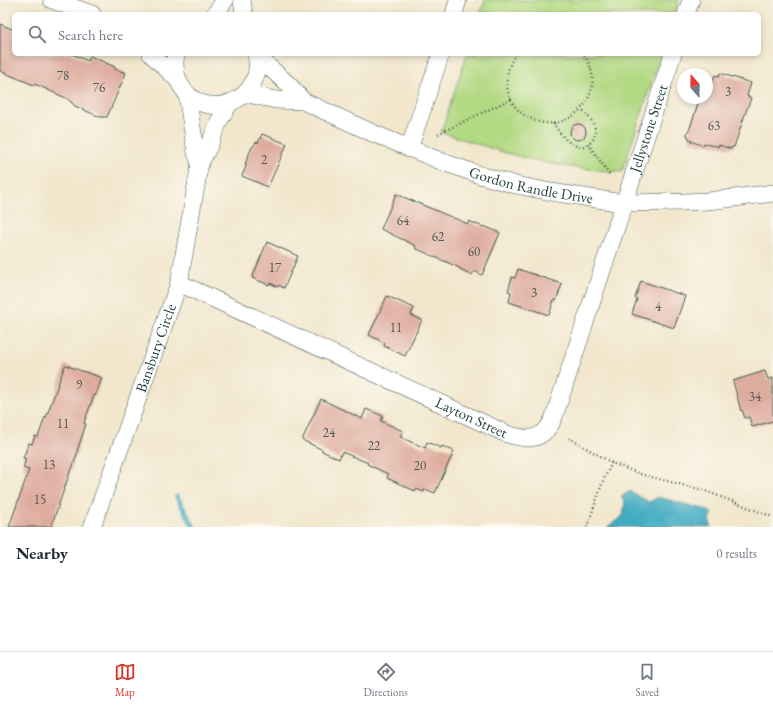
<!DOCTYPE html>
<html lang="en">
<head>
<meta charset="utf-8">
<style>
	body { margin:0; font-family:"EB Garamond",serif; background:#f6f6f7; color:#1f2937 }
	.compass { position:absolute; left:677px; top:68px; width:36px; height:36px; border-radius:50%; background:#fff; box-shadow:0 2px 6px #0003; rotate:340deg }
	.list { margin:0; padding:0; list-style:none }
	h2 { display:flex; justify-content:space-between; align-items:center; height:52px; margin:0; padding:0 16px; font-size:17px }
	h2 small { font-size:13px; font-weight:400; color:#747a83 }
	.icon { flex:none; width:22px; height:22px; fill:none; stroke:currentColor; stroke-width:2; stroke-linecap:round; stroke-linejoin:round }
	.map { position:relative; flex:none; width:773px; height:527px; overflow:hidden }
	.search { position:absolute; background:#fff; box-shadow:0 2px 6px #0003; left:12px; right:12px; top:12px; height:44px; display:flex; align-items:center; gap:10px; box-sizing:border-box; padding:0 14px; border-radius:6px; color:#747a83; font-size:15px }
	.sheet { height:124px; background:#fff }
	nav { display:flex; justify-content:space-around; align-items:center; box-sizing:border-box; height:56px; border-top:1px solid #e0e1e3; background:#fff; font-size:11px; color:#747a83 }
	nav a { display:grid; justify-items:center; gap:2px }
	nav .on { color:#d93025 }
	.map>svg:first-child { display:block }
	.green { fill:#b2d983; stroke:#688b5c }
	.water { fill:#43acc2; stroke:#31747b }
	.lines { fill:none; stroke-linecap:round; stroke-linejoin:round }
	.stream { stroke:#43acc2; stroke-width:5 }
	.building { fill:#deac9f }
	.minor-casing { stroke:#3f564b; stroke-width:18 }
	.path { stroke:#3f564b; stroke-width:2.5; stroke-dasharray:1 3; stroke-linecap:butt }
	.minor { stroke:#fff; stroke-width:17 }
	.labels { text-anchor:middle; stroke-width:3; stroke-linejoin:round; paint-order:stroke }
	.number-label { font-size:13px; fill:#4f594f }
	.street-label { font-size:15px; fill:#1f3d34; stroke:#fbf7ec }
</style>
</head>
<body>
<div class="map">
<svg width="773" height="527" viewBox="0 0 773 527">
	<rect width="100%" height="100%" fill="#fbf7ec"/>
	<filter id="ink" filterUnits="userSpaceOnUse"><feTurbulence type="fractalNoise" baseFrequency=".025" numOctaves="2"/><feDisplacementMap in="SourceGraphic" scale="8" xChannelSelector="R" yChannelSelector="G"/><feConvolveMatrix kernelMatrix="1 2 1 2 8 2 1 2 1" color-interpolation-filters="sRGB"/></filter>
	<filter id="wash" filterUnits="userSpaceOnUse"><feTurbulence type="fractalNoise" baseFrequency=".012" numOctaves="4" result="noise"/><feDisplacementMap in="SourceGraphic" scale="16" xChannelSelector="R" yChannelSelector="G"/><feGaussianBlur stdDeviation="0.9" result="paint"/><feColorMatrix in="noise" values="0 0 0 0 0 0 0 0 0 0 0 0 0 0 0 0 0 1.4 0 .05"/><feComposite in="paint" operator="in"/></filter>
	<g filter="url(#wash)">
		<rect width="100%" height="100%" fill="#f2e7cd"/>
		<!-- green -->
		<g class="green">
			<path d="M 485,0 L 679,0 L 674,14 L 480,14 Z"/>
			<path d="M 467,54 L 661,54 L 622,172 C 589,170 557,166 525,158 C 497,151 469,141 441,132 Z"/>
		</g>
		<!-- water -->
		<path class="water" d="M 630,491 L 649,502 L 658,497 L 707,510 L 713,514 L 709,520 L 712,527 L 607,527 L 623,516 L 625,502 L 621,497 Z"/>
		<g class="lines">
			<!-- stream -->
			<path class="stream" d="M 177,497 L 194,527"/>
		</g>
		<g id="blocks">
			<!-- building -->
			<g class="building">
				<path d="M 0,24 L 14,30 L 14,54 L 72,54 L 88,61 L 90,56 L 115,67 L 115,69 L 126,73 L 107,117 L 100,117 L 75,106 L 68,99 L 35,84 L 34,85 L 0,71 Z"/>
				<path d="M 720,73 L 751,83 L 747,96 L 751,98 L 744,117 L 734,147 L 732,147 L 731,149 L 719,145 L 718,147 L 714,145 L 713,146 L 704,143 L 703,146 L 691,141 L 687,135 L 687,133 L 690,128 L 700,98 L 707,98 L 707,84 L 711,86 L 715,75 L 719,76 Z"/>
				<circle cx="578" cy="132" r="8"/>
				<path d="M 262,134 L 287,144 L 268,187 L 242,176 L 247,164 L 245,164 L 252,147 L 253,147 L 256,142 L 258,143 Z"/>
				<path d="M 396,194 L 468,224 L 469,221 L 483,227 L 484,226 L 500,233 L 482,275 L 474,271 L 472,275 L 460,269 L 460,268 L 415,248 L 416,246 L 381,229 Z"/>
				<path d="M 267,242 L 298,256 L 284,288 L 279,285 L 278,287 L 270,283 L 269,285 L 252,278 Z"/>
				<path d="M 518,269 L 562,284 L 556,301 L 554,300 L 549,315 L 509,302 L 511,292 L 508,291 L 512,277 L 515,278 Z"/>
				<path d="M 641,281 L 685,296 L 674,328 L 632,314 L 637,299 L 635,298 Z"/>
				<path d="M 387,296 L 414,308 L 411,315 L 422,320 L 405,356 L 384,346 L 385,343 L 369,335 Z"/>
				<path d="M 65,365 L 102,378 L 95,396 L 94,395 L 84,423 L 86,424 L 77,451 L 78,451 L 72,469 L 71,469 L 51,527 L 9,527 L 29,470 L 23,468 L 26,459 L 23,458 L 29,443 L 32,444 L 35,436 L 38,437 L 45,417 L 46,418 Z"/>
				<path d="M 765,371 L 768,379 L 773,378 L 773,421 L 752,427 L 749,417 L 745,418 L 742,410 L 741,411 L 733,381 Z"/>
				<path d="M 321,399 L 362,419 L 366,409 L 383,416 L 381,421 L 403,431 L 400,437 L 425,448 L 427,442 L 441,448 L 442,446 L 454,451 L 435,493 L 425,489 L 424,492 L 416,489 L 415,491 L 387,478 L 388,474 L 367,464 L 368,463 L 342,452 L 339,459 L 322,451 L 323,450 L 302,440 Z"/>
			</g>
		</g>
	</g>
	<g filter="url(#ink)">
		<use href="#blocks" fill-opacity="0" stroke="#3f564b" stroke-width="1"/>
		<g class="lines">
			<!-- minor casing -->
			<g class="minor-casing">
				<g id="minor">
					<path d="M 52,0 L 92,14"/>
					<path d="M 242,0 L 244,14"/>
					<path d="M 215,14 L 225,0"/>
					<path d="M 454,14 L 458,0"/>
					<path d="M 686,14 L 691,0"/>
					<path d="M 151,54 L 178,80"/>
					<path d="M 176,54 C 174,64 175,74 180,84 C 203,126 267,101 256,54"/>
					<path d="M 257,56 L 290,86 L 303,101"/>
					<path id="s1" d="M 246,93 L 257,96 L 276,100 L 303,101 L 375,134 L 443,162 L 480,175 L 516,185 L 551,192 L 623,203 L 684,202 L 708,201 L 742,197 L 773,193"/>
					<path d="M 187,94 L 196,153 L 200,163"/>
					<path d="M 409,149 L 441,54"/>
					<path id="s2" d="M 179,283 L 507,434 C 529,441 544,441 554,417 L 673,54"/>
					<path id="s3" d="M 92,527 L 179,283 L 200,163 L 209,146 L 219,121 L 229,104"/>
				</g>
			</g>
			<!-- path -->
			<g class="path">
				<path d="M 516,54 C 508,65 505,79 508,92 C 511,102 517,111 526,116 C 566,142 613,92 583,54"/>
				<path d="M 553,123 C 558,130 564,140 572,144 C 583,151 597,142 595,129 C 594,121 586,115 582,109"/>
				<path d="M 438,134 L 511,99"/>
				<path d="M 588,144 L 610,175"/>
				<path d="M 569,438 L 612,463 L 643,475 L 703,490 L 773,517"/>
				<path d="M 587,527 L 603,481 L 612,463"/>
			</g>
			<!-- minor -->
			<use href="#minor" class="minor"/>
		</g>
	</g>
	<g class="labels">
		<!-- number labels -->
		<g class="number-label">
			<text x="63" y="80">78</text>
			<text x="99" y="92">76</text>
			<text x="728" y="96">3</text>
			<text x="714" y="130">63</text>
			<text x="264" y="164">2</text>
			<text x="403" y="225">64</text>
			<text x="438" y="241">62</text>
			<text x="474" y="256">60</text>
			<text x="275" y="272">17</text>
			<text x="534" y="297">3</text>
			<text x="658" y="311">4</text>
			<text x="396" y="332">11</text>
			<text x="79" y="389">9</text>
			<text x="755" y="401">34</text>
			<text x="63" y="428">11</text>
			<text x="329" y="437">24</text>
			<text x="374" y="450">22</text>
			<text x="49" y="469">13</text>
			<text x="420" y="470">20</text>
			<text x="40" y="504">15</text>
		</g>
		<!-- street labels -->
		<g class="street-label">
			<text dy="5" stroke="none"><textPath href="#s2" startOffset="722">Jellystone Street</textPath></text>
			<text dy="5" stroke="none"><textPath href="#s1" startOffset="302">Gordon Randle Drive</textPath></text>
			<text dy="5" stroke="none"><textPath href="#s3" startOffset="190">Bansbury Circle</textPath></text>
			<text dy="5" stroke="none"><textPath href="#s2" startOffset="322">Layton Street</textPath></text>
		</g>
	</g>
</svg>
<svg class="compass" viewBox="-18 -18 36 36"><path d="M0-13l5 13h-10z" fill="#e53935"/><path d="M0 13l5-13h-10z" fill="#747a83"/></svg>
<div class="search"><svg class="icon" aria-label="search" viewBox="0 0 24 24"><circle cx="10" cy="10" r="6"/><path d="M15 15l6 6"/></svg>Search here</div>
</div>
<section class="sheet">
<h2>Nearby<small>0 results</small></h2>
<ul class="list">
</ul>
</section>
<nav>
<a class="on"><svg class="icon" aria-label="map" viewBox="0 0 24 24"><path d="M3 6l6-2 6 2 6-2v14l-6 2-6-2-6 2zM9 4v14M15 6v14"/></svg>Map</a>
<a><svg class="icon" aria-label="directions" viewBox="0 0 24 24"><path d="M12 3l9 9-9 9-9-9zM9 14v-3h6M13 9l2 2-2 2"/></svg>Directions</a>
<a><svg class="icon" aria-label="saved" viewBox="0 0 24 24"><path d="M7 4h10v16l-5-4-5 4z"/></svg>Saved</a>
</nav>
</body>
</html>
